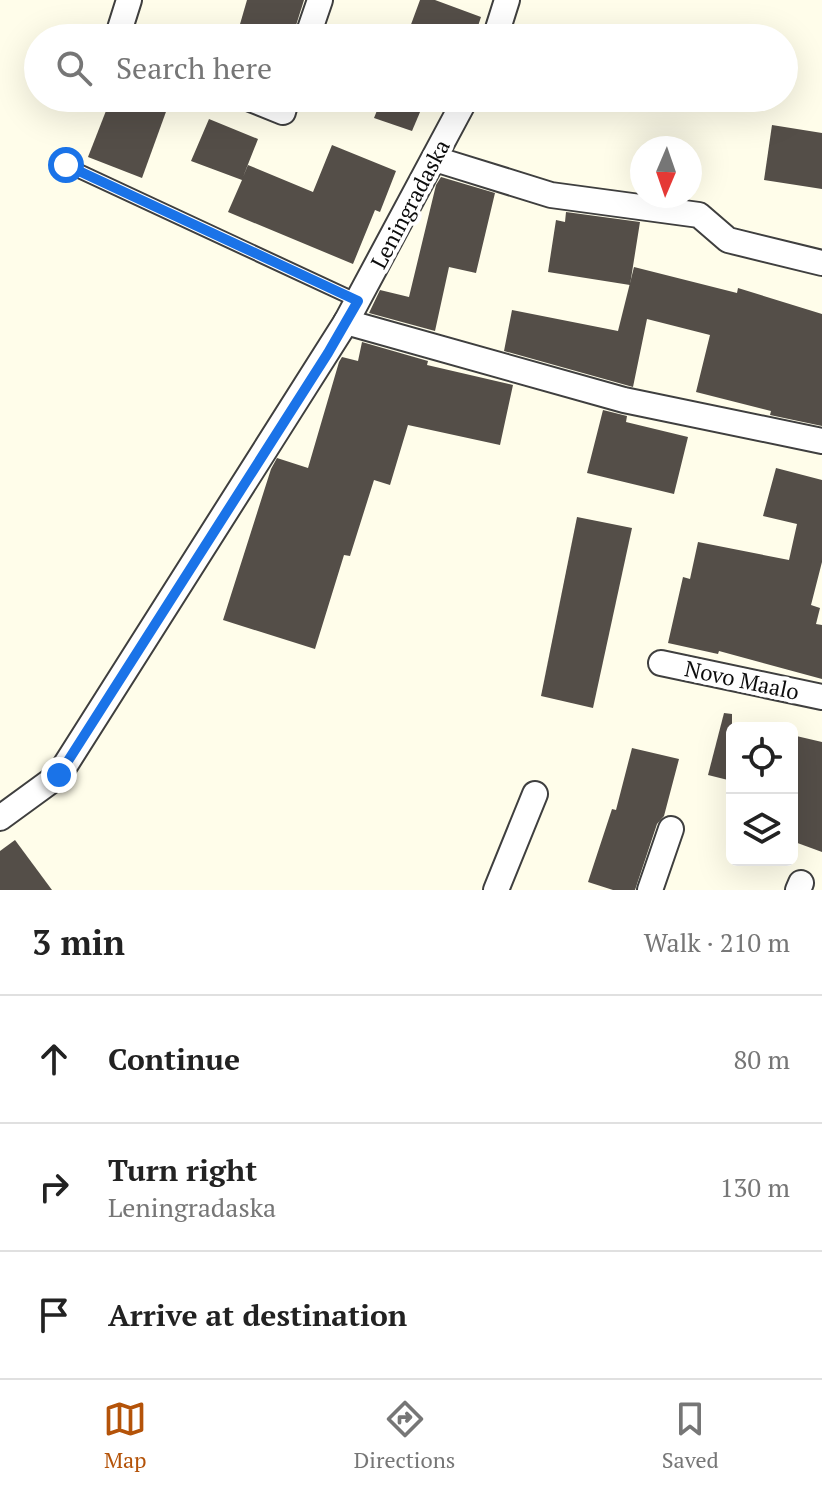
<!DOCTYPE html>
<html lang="en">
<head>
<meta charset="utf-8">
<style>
	body { margin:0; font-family:"PT Serif",serif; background:#f6f6f6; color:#222 }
	.controls { position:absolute; right:24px; bottom:24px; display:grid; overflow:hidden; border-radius:12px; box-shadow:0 8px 32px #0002 }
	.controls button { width:72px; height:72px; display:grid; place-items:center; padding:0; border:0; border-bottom:2px solid #e0e0e0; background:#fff; color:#222; font:40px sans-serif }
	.compass { position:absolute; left:630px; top:136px; width:72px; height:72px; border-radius:50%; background:#fff; box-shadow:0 8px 32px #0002; rotate:182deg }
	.stop { position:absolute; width:24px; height:24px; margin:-18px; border:6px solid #1a73e8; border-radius:50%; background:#fff }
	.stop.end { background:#1a73e8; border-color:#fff; box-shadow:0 2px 8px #0008 }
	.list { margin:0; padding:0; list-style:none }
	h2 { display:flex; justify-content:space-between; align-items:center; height:104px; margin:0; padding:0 32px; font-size:34px }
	h2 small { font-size:26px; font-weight:400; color:#767676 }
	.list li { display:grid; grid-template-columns:52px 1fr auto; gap:24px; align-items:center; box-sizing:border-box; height:128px; padding:0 32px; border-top:2px solid #e0e0e0 }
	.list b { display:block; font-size:30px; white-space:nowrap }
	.list p { margin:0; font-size:26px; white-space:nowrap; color:#767676 }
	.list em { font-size:26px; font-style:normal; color:#767676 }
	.icon { flex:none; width:44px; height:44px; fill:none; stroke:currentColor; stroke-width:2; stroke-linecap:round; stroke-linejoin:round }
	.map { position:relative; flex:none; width:822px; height:890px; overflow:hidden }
	.search { position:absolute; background:#fff; box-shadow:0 8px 32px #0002; left:24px; right:24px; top:24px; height:88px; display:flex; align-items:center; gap:20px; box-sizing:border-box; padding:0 28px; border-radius:44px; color:#767676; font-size:30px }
	.sheet { height:488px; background:#fff }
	nav { display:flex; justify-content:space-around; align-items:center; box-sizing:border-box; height:112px; border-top:2px solid #e0e0e0; background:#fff; font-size:22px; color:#767676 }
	nav a { display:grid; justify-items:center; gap:4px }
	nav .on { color:#b45309 }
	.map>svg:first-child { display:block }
	.building { fill:#544e48 }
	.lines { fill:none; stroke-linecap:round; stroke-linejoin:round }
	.lane-casing { stroke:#3f3f3f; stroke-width:16 }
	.street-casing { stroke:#3f3f3f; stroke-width:28 }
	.lane { stroke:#fff; stroke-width:12 }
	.street { stroke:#fff; stroke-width:24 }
	.route { stroke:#1a73e8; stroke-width:10 }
	.labels { text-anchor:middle; stroke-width:8; stroke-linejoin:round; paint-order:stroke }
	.street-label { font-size:22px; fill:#0c0c0c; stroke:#fff }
</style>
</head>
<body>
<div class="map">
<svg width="822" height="890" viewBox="0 0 822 890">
	<rect width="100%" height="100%" fill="#fffdea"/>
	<!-- building -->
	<g class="building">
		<path d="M 247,0 L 304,0 L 292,38 L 236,38 Z"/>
		<path d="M 420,0 L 435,0 L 481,17 L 474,38 L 452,33 L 450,38 L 406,38 Z"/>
		<path d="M 111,98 L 171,98 L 142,178 L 88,157 Z"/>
		<path d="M 382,98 L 426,98 L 412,131 L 374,118 Z"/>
		<path d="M 209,119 L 258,139 L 243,177 L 248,165 L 313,192 L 332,145 L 396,171 L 380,212 L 375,210 L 353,264 L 228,212 L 242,180 L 191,161 Z"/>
		<path d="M 772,125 L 822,133 L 822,189 L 764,180 Z"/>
		<path d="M 441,177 L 495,193 L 476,273 L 449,267 L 435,331 L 369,313 L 380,290 L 409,297 L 436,185 Z"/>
		<path d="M 566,212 L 640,222 L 630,285 L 548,272 L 556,220 L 565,222 Z"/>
		<path d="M 634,267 L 737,293 L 738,288 L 822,314 L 822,426 L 770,415 L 771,411 L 696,392 L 710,335 L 647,319 L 633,387 L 504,351 L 512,310 L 618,331 Z"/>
		<path d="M 362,342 L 428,361 L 427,365 L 513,385 L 500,445 L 408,425 L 390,485 L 374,480 L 350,556 L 344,555 L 315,649 L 223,620 L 271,469 L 277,458 L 308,468 L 339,362 L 342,357 L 358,361 Z"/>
		<path d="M 603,410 L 627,416 L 626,422 L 688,437 L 674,494 L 587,473 Z"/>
		<path d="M 776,468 L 822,480 L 822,562 L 811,605 L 820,608 L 816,624 L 822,625 L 822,679 L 719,651 L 718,654 L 668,643 L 683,577 L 690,579 L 698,542 L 789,560 L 797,524 L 763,516 Z"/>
		<path d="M 577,517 L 632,528 L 593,708 L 541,696 Z"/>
		<path d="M 724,713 L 732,714 L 732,781 L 708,775 Z"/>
		<path d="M 792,735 L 822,742 L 822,852 L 792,841 Z"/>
		<path d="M 632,748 L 679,759 L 664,816 L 657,824 L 635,890 L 613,890 L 588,882 L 612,809 L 616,810 Z"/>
		<path d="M 15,840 L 52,890 L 0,890 L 0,851 Z"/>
	</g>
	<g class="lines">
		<!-- lane casing -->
		<g class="lane-casing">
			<path id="lane" d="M 66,165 L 358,301"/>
		</g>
		<!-- street casing -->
		<g class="street-casing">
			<g id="street">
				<path d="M 117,38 L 129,0"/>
				<path d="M 307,38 L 320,0"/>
				<path d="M 495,38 L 507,0"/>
				<path d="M 248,98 L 283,112 L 287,98"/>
				<path d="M 435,159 L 551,195 L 699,215 L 728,240 L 822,263"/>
				<path d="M 346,322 L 624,400 L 822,441"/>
				<path d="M 661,663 L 822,697"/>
				<path d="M 0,818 L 59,775 L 346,322 L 466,98"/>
				<path d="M 496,890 L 535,794"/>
				<path d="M 650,890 L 671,829"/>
				<path d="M 798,890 L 801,883"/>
			</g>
		</g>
		<!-- lane -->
		<use href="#lane" class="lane"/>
		<!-- street -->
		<use href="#street" class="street"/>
	</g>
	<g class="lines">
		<!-- route -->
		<path class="route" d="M 59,775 L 328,353 L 358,301 L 66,165"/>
	</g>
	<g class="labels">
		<!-- street labels -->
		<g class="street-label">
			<text transform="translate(410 204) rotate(-62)" y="8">Leningradaska</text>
			<text transform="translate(742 680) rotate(12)" y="8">Novo Maalo</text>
		</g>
	</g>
</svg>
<div class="controls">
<button><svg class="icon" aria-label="locate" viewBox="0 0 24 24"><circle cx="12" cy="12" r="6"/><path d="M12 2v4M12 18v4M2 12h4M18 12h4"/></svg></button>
<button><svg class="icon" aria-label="layers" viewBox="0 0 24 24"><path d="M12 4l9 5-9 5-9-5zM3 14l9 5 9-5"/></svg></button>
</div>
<svg class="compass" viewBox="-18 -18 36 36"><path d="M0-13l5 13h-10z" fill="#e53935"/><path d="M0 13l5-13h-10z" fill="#767676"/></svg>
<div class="stop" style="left:66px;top:165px"></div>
<div class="stop end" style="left:59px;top:775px"></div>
<div class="search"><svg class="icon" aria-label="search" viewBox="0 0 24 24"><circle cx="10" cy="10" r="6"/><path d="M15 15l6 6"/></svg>Search here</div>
</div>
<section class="sheet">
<h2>3 min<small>Walk · 210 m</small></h2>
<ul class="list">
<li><svg class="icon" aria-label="ahead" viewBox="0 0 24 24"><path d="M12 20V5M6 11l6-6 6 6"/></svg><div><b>Continue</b></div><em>80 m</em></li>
<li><svg class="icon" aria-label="right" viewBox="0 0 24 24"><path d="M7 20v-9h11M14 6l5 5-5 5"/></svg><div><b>Turn right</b><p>Leningradaska</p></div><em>130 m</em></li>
<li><svg class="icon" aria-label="arrive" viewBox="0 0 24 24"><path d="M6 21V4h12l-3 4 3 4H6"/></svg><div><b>Arrive at destination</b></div></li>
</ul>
</section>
<nav>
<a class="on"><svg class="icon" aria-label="map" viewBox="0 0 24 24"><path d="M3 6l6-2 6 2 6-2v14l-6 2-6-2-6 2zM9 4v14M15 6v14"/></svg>Map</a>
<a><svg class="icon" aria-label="directions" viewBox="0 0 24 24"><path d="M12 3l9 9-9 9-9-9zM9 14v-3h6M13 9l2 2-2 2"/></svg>Directions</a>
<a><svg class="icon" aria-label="saved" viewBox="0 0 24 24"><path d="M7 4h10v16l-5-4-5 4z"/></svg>Saved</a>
</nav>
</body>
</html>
